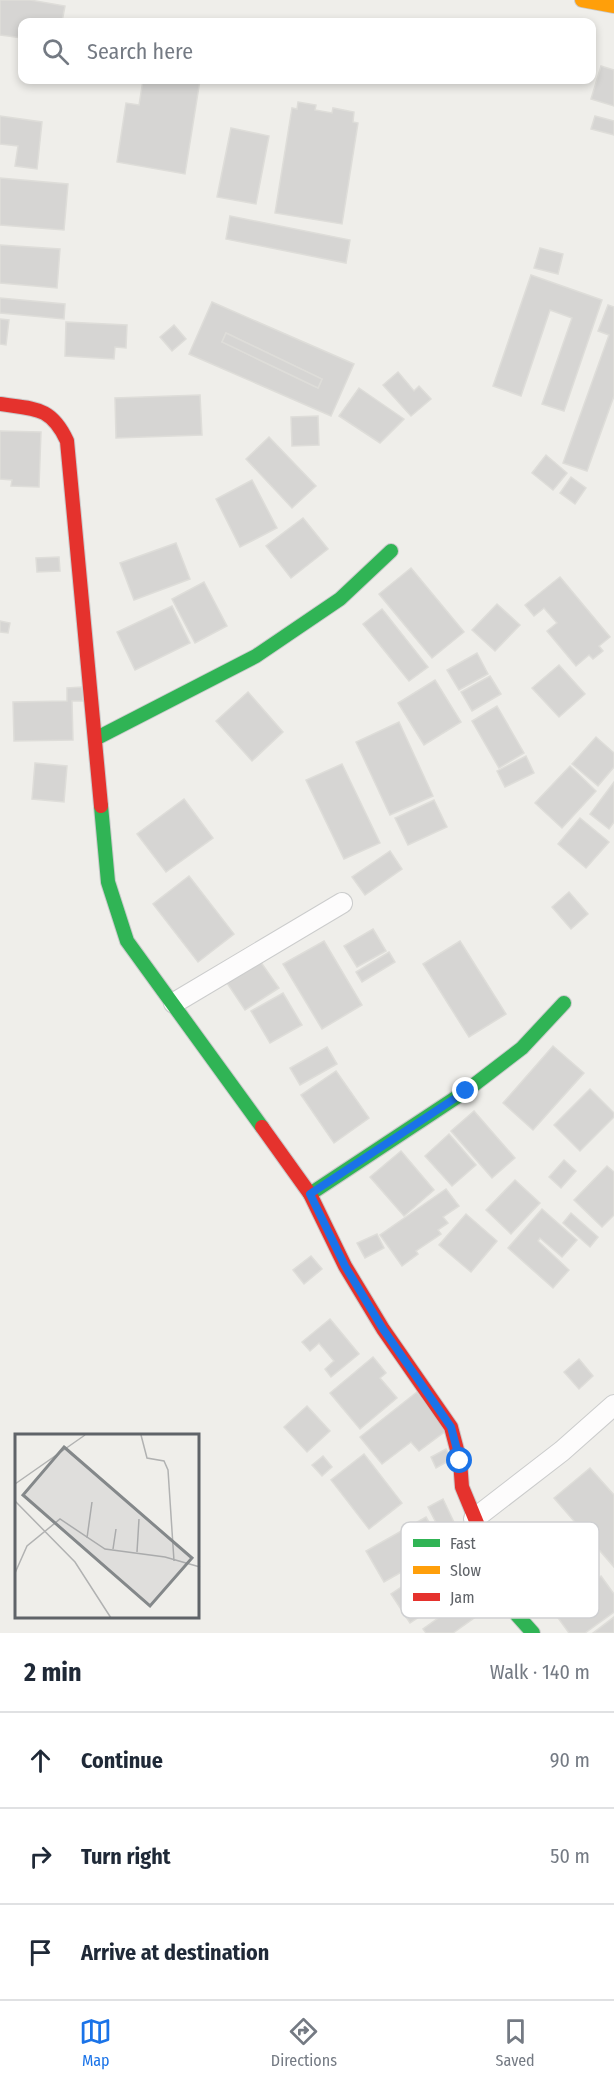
<!DOCTYPE html>
<html lang="en">
<head>
<meta charset="utf-8">
<style>
	body { margin:0; font-family:"Fira Sans Condensed",sans-serif; background:#f6f6f7; color:#1f2937 }
	.stop { position:absolute; width:18px; height:18px; margin:-14px; border:4px solid #1a73e8; border-radius:50%; background:#fff }
	.stop.end { background:#1a73e8; border-color:#fff; box-shadow:0 2px 6px #0008 }
	.list { margin:0; padding:0; list-style:none }
	h2 { display:flex; justify-content:space-between; align-items:center; height:78px; margin:0; padding:0 24px; font-size:26px }
	h2 small { font-size:20px; font-weight:400; color:#747a83 }
	.list li { display:grid; grid-template-columns:39px 1fr auto; gap:18px; align-items:center; box-sizing:border-box; height:96px; padding:0 24px; border-top:2px solid #e0e1e3 }
	.list b { display:block; font-size:22px; white-space:nowrap }
	.list em { font-size:20px; font-style:normal; color:#747a83 }
	.icon { flex:none; width:33px; height:33px; fill:none; stroke:currentColor; stroke-width:2; stroke-linecap:round; stroke-linejoin:round }
	.map { position:relative; flex:none; width:614px; height:1633px; overflow:hidden }
	.search { position:absolute; background:#fff; box-shadow:0 3px 9px #0003; left:18px; right:18px; top:18px; height:66px; display:flex; align-items:center; gap:15px; box-sizing:border-box; padding:0 21px; border-radius:12px; color:#747a83; font-size:22px }
	.sheet { height:366px; background:#fff }
	nav { display:flex; justify-content:space-around; align-items:center; box-sizing:border-box; height:84px; border-top:2px solid #e0e1e3; background:#fff; font-size:16px; color:#747a83 }
	nav a { display:grid; justify-items:center; gap:3px }
	nav .on { color:#1a73e8 }
	.map>svg:first-child { display:block }
	.building { fill:#d6d5d3; stroke:#deddd9; stroke-width:1.5; fill-rule:evenodd }
	.lines { fill:none; stroke-linecap:round; stroke-linejoin:round }
	.street-casing { stroke:#cbcccc; stroke-width:22 }
	.fast-casing { stroke:#cacacb; stroke-width:16 }
	.slow-casing { stroke:#cacacb; stroke-width:16 }
	.jam-casing { stroke:#cacacb; stroke-width:16 }
	.street { stroke:#fdfcfc; stroke-width:20 }
	.fast { stroke:#30b455; stroke-width:14 }
	.slow { stroke:#ff9f0a; stroke-width:14 }
	.jam { stroke:#e5322d; stroke-width:14 }
	.route { stroke:#1a73e8; stroke-width:8 }
	.inset-road { fill:none; stroke:#b1b2b2; stroke-width:1.5 }
	.view { fill:#84888a; fill-opacity:0.15; stroke:#84888a; stroke-width:3 }
	.inset-edge { fill:none; stroke:#5f6368; stroke-width:3 }
	.key { fill:#fff; stroke:#cfd0d2; stroke-width:1.5 }
	.key-label { font-size:16px; fill:#5f6368 }
</style>
</head>
<body>
<div class="map">
<svg width="614" height="1633" viewBox="0 0 614 1633">
	<rect width="100%" height="100%" fill="#efeeea"/>
	<!-- building -->
	<g class="building">
		<path d="M 0,0 L 30,0 L 65,6 L 62,22 L 22,22 L 22,38 L 0,35 Z"/>
		<path d="M 601,66 L 614,70 L 614,106 L 591,99 Z"/>
		<path d="M 143,80 L 200,80 L 185,174 L 117,162 L 126,103 L 139,105 Z"/>
		<path d="M 298,102 L 316,105 L 315,110 L 332,113 L 333,108 L 354,112 L 353,122 L 358,123 L 342,224 L 275,213 L 292,108 L 297,109 Z"/>
		<path d="M 0,116 L 42,122 L 37,169 L 15,166 L 18,146 L 0,144 Z"/>
		<path d="M 595,116 L 614,121 L 614,135 L 591,129 Z"/>
		<path d="M 231,128 L 269,136 L 256,204 L 217,197 Z"/>
		<path d="M 0,178 L 68,184 L 64,230 L 0,225 Z"/>
		<path d="M 230,216 L 350,240 L 346,263 L 226,239 Z"/>
		<path d="M 0,245 L 60,249 L 57,288 L 0,283 Z"/>
		<path d="M 540,248 L 563,254 L 558,274 L 534,268 Z"/>
		<path d="M 531,275 L 602,300 L 564,411 L 542,404 L 572,318 L 550,310 L 521,396 L 493,386 Z"/>
		<path d="M 0,298 L 65,304 L 64,319 L 0,313 Z"/>
		<path d="M 212,302 L 354,364 L 331,416 L 189,354 ZM 226,333 L 322,379 L 318,388 L 222,342 Z"/>
		<path d="M 608,305 L 614,307 L 614,396 L 587,471 L 563,463 L 609,335 L 598,331 Z"/>
		<path d="M 0,319 L 9,320 L 6,345 L 0,344 Z"/>
		<path d="M 66,322 L 127,325 L 126,348 L 115,347 L 114,359 L 65,356 Z"/>
		<path d="M 174,325 L 186,339 L 172,351 L 160,337 Z"/>
		<path d="M 226,333 L 322,379 L 318,388 L 222,342 Z"/>
		<path d="M 398,372 L 414,391 L 419,386 L 431,399 L 411,416 L 383,385 Z"/>
		<path d="M 359,388 L 404,419 L 380,443 L 339,416 Z"/>
		<path d="M 200,395 L 202,435 L 116,438 L 115,398 Z"/>
		<path d="M 318,416 L 319,445 L 292,446 L 291,417 Z"/>
		<path d="M 0,431 L 41,432 L 39,487 L 11,486 L 12,480 L 0,479 Z"/>
		<path d="M 269,437 L 316,486 L 292,508 L 246,459 Z"/>
		<path d="M 546,455 L 567,473 L 553,490 L 532,473 Z"/>
		<path d="M 571,477 L 586,488 L 575,504 L 560,493 Z"/>
		<path d="M 252,480 L 277,528 L 240,547 L 216,499 Z"/>
		<path d="M 303,518 L 328,549 L 291,578 L 266,546 Z"/>
		<path d="M 176,543 L 190,579 L 134,600 L 120,563 Z"/>
		<path d="M 59,557 L 60,571 L 37,572 L 36,558 Z"/>
		<path d="M 411,568 L 464,632 L 432,658 L 379,594 Z"/>
		<path d="M 560,577 L 610,637 L 599,646 L 603,651 L 593,659 L 589,655 L 576,666 L 547,631 L 557,623 L 544,608 L 534,616 L 525,605 Z"/>
		<path d="M 204,582 L 227,626 L 195,643 L 172,599 Z"/>
		<path d="M 497,604 L 520,625 L 495,651 L 472,630 Z"/>
		<path d="M 172,606 L 190,643 L 135,670 L 117,632 Z"/>
		<path d="M 382,609 L 428,667 L 409,681 L 363,624 Z"/>
		<path d="M 0,621 L 10,623 L 8,633 L 0,632 Z"/>
		<path d="M 477,653 L 488,674 L 459,690 L 447,670 Z"/>
		<path d="M 559,665 L 585,694 L 559,717 L 532,688 Z"/>
		<path d="M 490,676 L 501,694 L 472,711 L 461,692 Z"/>
		<path d="M 435,680 L 461,722 L 424,745 L 398,703 Z"/>
		<path d="M 82,687 L 83,701 L 72,701 L 73,740 L 14,741 L 13,702 L 67,701 L 67,688 Z"/>
		<path d="M 248,692 L 283,732 L 252,761 L 216,721 Z"/>
		<path d="M 497,706 L 524,753 L 499,768 L 472,721 Z"/>
		<path d="M 399,722 L 433,796 L 390,815 L 356,742 Z"/>
		<path d="M 596,737 L 614,753 L 614,767 L 598,786 L 572,764 Z"/>
		<path d="M 526,756 L 534,773 L 505,787 L 497,771 Z"/>
		<path d="M 35,763 L 67,766 L 64,802 L 32,799 Z"/>
		<path d="M 342,764 L 380,843 L 344,859 L 306,780 Z"/>
		<path d="M 570,766 L 596,791 L 562,828 L 535,803 Z"/>
		<path d="M 614,782 L 614,822 L 609,829 L 590,814 Z"/>
		<path d="M 184,799 L 213,838 L 166,872 L 137,834 Z"/>
		<path d="M 434,800 L 447,827 L 408,845 L 395,818 Z"/>
		<path d="M 580,818 L 609,842 L 586,868 L 558,844 Z"/>
		<path d="M 390,851 L 402,869 L 365,895 L 352,877 Z"/>
		<path d="M 189,876 L 234,934 L 198,962 L 153,904 Z"/>
		<path d="M 569,892 L 588,914 L 571,929 L 552,907 Z"/>
		<path d="M 373,929 L 386,951 L 357,967 L 344,946 Z"/>
		<path d="M 324,941 L 362,1005 L 322,1029 L 283,964 Z"/>
		<path d="M 460,941 L 506,1014 L 469,1037 L 423,964 Z"/>
		<path d="M 389,952 L 395,962 L 362,982 L 356,972 Z"/>
		<path d="M 260,961 L 279,988 L 245,1010 L 227,983 Z"/>
		<path d="M 283,993 L 302,1025 L 270,1043 L 251,1011 Z"/>
		<path d="M 553,1046 L 584,1073 L 533,1130 L 503,1103 Z"/>
		<path d="M 327,1047 L 337,1064 L 300,1085 L 290,1068 Z"/>
		<path d="M 336,1071 L 369,1118 L 334,1143 L 301,1095 Z"/>
		<path d="M 590,1089 L 614,1113 L 614,1117 L 580,1151 L 554,1125 Z"/>
		<path d="M 474,1111 L 515,1158 L 492,1178 L 451,1131 Z"/>
		<path d="M 449,1134 L 476,1165 L 452,1186 L 425,1156 Z"/>
		<path d="M 401,1151 L 434,1190 L 404,1216 L 370,1177 Z"/>
		<path d="M 564,1160 L 576,1171 L 561,1188 L 549,1177 Z"/>
		<path d="M 607,1166 L 614,1172 L 614,1215 L 602,1227 L 574,1200 Z"/>
		<path d="M 515,1180 L 540,1203 L 511,1234 L 486,1210 Z"/>
		<path d="M 446,1189 L 459,1206 L 443,1217 L 448,1223 L 438,1230 L 441,1234 L 416,1251 L 418,1254 L 402,1266 L 380,1235 Z"/>
		<path d="M 542,1209 L 577,1240 L 562,1257 L 540,1238 L 538,1241 L 569,1270 L 553,1288 L 508,1248 Z"/>
		<path d="M 571,1213 L 598,1237 L 590,1247 L 563,1223 Z"/>
		<path d="M 466,1214 L 497,1241 L 471,1272 L 439,1245 Z"/>
		<path d="M 377,1234 L 384,1248 L 365,1258 L 357,1243 Z"/>
		<path d="M 311,1256 L 322,1269 L 304,1284 L 293,1270 Z"/>
		<path d="M 330,1319 L 359,1354 L 331,1377 L 325,1369 L 334,1361 L 319,1343 L 310,1351 L 302,1342 Z"/>
		<path d="M 373,1357 L 386,1373 L 380,1378 L 397,1398 L 360,1429 L 330,1393 Z"/>
		<path d="M 579,1359 L 593,1376 L 579,1389 L 564,1372 Z"/>
		<path d="M 417,1392 L 447,1430 L 419,1451 L 411,1442 L 382,1464 L 360,1437 Z"/>
		<path d="M 307,1406 L 330,1431 L 307,1452 L 284,1427 Z"/>
		<path d="M 446,1449 L 452,1459 L 436,1468 L 431,1457 Z"/>
		<path d="M 364,1454 L 402,1503 L 369,1529 L 331,1480 Z"/>
		<path d="M 323,1456 L 332,1467 L 322,1476 L 312,1465 Z"/>
		<path d="M 590,1468 L 614,1495 L 614,1567 L 554,1498 Z"/>
		<path d="M 443,1499 L 460,1535 L 446,1542 L 428,1507 Z"/>
		<path d="M 426,1517 L 444,1548 L 384,1582 L 366,1551 Z"/>
		<path d="M 448,1556 L 467,1585 L 410,1623 L 391,1594 Z"/>
		<path d="M 601,1576 L 614,1594 L 614,1612 L 585,1633 L 569,1633 L 553,1611 Z"/>
		<path d="M 486,1584 L 498,1601 L 453,1633 L 426,1633 L 423,1629 Z"/>
		<path d="M 614,1617 L 614,1633 L 593,1633 Z"/>
	</g>
	<g class="lines">
		<!-- street casing -->
		<g class="street-casing">
			<g id="street">
				<path d="M 174,1003 L 342,903"/>
				<path d="M 474,1519 L 562,1451 L 614,1405"/>
			</g>
		</g>
		<!-- fast casing -->
		<g class="fast-casing">
			<g id="fast">
				<path d="M 95,739 L 256,656 L 340,599 L 391,551"/>
				<path d="M 101,806 L 108,882 L 127,941 L 262,1127"/>
				<path d="M 310,1194 L 466,1091 L 522,1048 L 564,1003"/>
				<path d="M 491,1557 L 517,1615 L 533,1633"/>
			</g>
		</g>
		<!-- slow casing -->
		<g class="slow-casing">
			<path id="slow" d="M 582,0 L 614,6"/>
		</g>
		<!-- jam casing -->
		<g class="jam-casing">
			<g id="jam">
				<path d="M 0,404 C 34,409 51,406 67,441 L 101,806"/>
				<path d="M 262,1127 L 310,1194 L 345,1266 L 383,1329 L 451,1427 L 460,1461 L 462,1487 L 491,1557"/>
			</g>
		</g>
		<!-- street -->
		<use href="#street" class="street"/>
		<!-- fast -->
		<use href="#fast" class="fast"/>
		<!-- slow -->
		<use href="#slow" class="slow"/>
		<!-- jam -->
		<use href="#jam" class="jam"/>
	</g>
	<g class="lines">
		<!-- route -->
		<path class="route" d="M 460,1461 L 451,1427 L 383,1329 L 345,1266 L 310,1194 L 466,1091"/>
	</g>
	<!-- overview -->
	<g transform="translate(15 1434)">
		<rect width="184" height="184" fill="#efeeea"/>
		<path class="inset-road" d="M 126,1 L 132,24 L 149,27 L 153,36 L 159,127M 0,50 L 70,1M 0,67 L 60,128 L 96,184M 72,104 L 77,68M 98,115 L 101,95M 122,118 L 124,85M 0,139 L 12,112 L 45,85 L 90,115 L 150,123 L 185,133"/>
		<path class="view" d="M 49,13 L 177,124 L 135,172 L 8,61 Z"/>
		<rect width="184" height="184" class="inset-edge"/>
	</g>
	<!-- legend -->
	<rect x="401" y="1522" width="198" height="96" rx="9" class="key"/>
	<rect x="413" y="1539" width="27" height="8" fill="#30b455"/>
	<rect x="413" y="1566" width="27" height="8" fill="#ff9f0a"/>
	<rect x="413" y="1593" width="27" height="8" fill="#e5322d"/>
	<g class="key-label">
		<text x="450" y="1549">Fast</text>
		<text x="450" y="1576">Slow</text>
		<text x="450" y="1603">Jam</text>
	</g>
</svg>
<div class="stop" style="left:460px;top:1461px"></div>
<div class="stop end" style="left:466px;top:1091px"></div>
<div class="search"><svg class="icon" aria-label="search" viewBox="0 0 24 24"><circle cx="10" cy="10" r="6"/><path d="M15 15l6 6"/></svg>Search here</div>
</div>
<section class="sheet">
<h2>2 min<small>Walk · 140 m</small></h2>
<ul class="list">
<li><svg class="icon" aria-label="ahead" viewBox="0 0 24 24"><path d="M12 20V5M6 11l6-6 6 6"/></svg><div><b>Continue</b></div><em>90 m</em></li>
<li><svg class="icon" aria-label="right" viewBox="0 0 24 24"><path d="M7 20v-9h11M14 6l5 5-5 5"/></svg><div><b>Turn right</b></div><em>50 m</em></li>
<li><svg class="icon" aria-label="arrive" viewBox="0 0 24 24"><path d="M6 21V4h12l-3 4 3 4H6"/></svg><div><b>Arrive at destination</b></div></li>
</ul>
</section>
<nav>
<a class="on"><svg class="icon" aria-label="map" viewBox="0 0 24 24"><path d="M3 6l6-2 6 2 6-2v14l-6 2-6-2-6 2zM9 4v14M15 6v14"/></svg>Map</a>
<a><svg class="icon" aria-label="directions" viewBox="0 0 24 24"><path d="M12 3l9 9-9 9-9-9zM9 14v-3h6M13 9l2 2-2 2"/></svg>Directions</a>
<a><svg class="icon" aria-label="saved" viewBox="0 0 24 24"><path d="M7 4h10v16l-5-4-5 4z"/></svg>Saved</a>
</nav>
</body>
</html>
